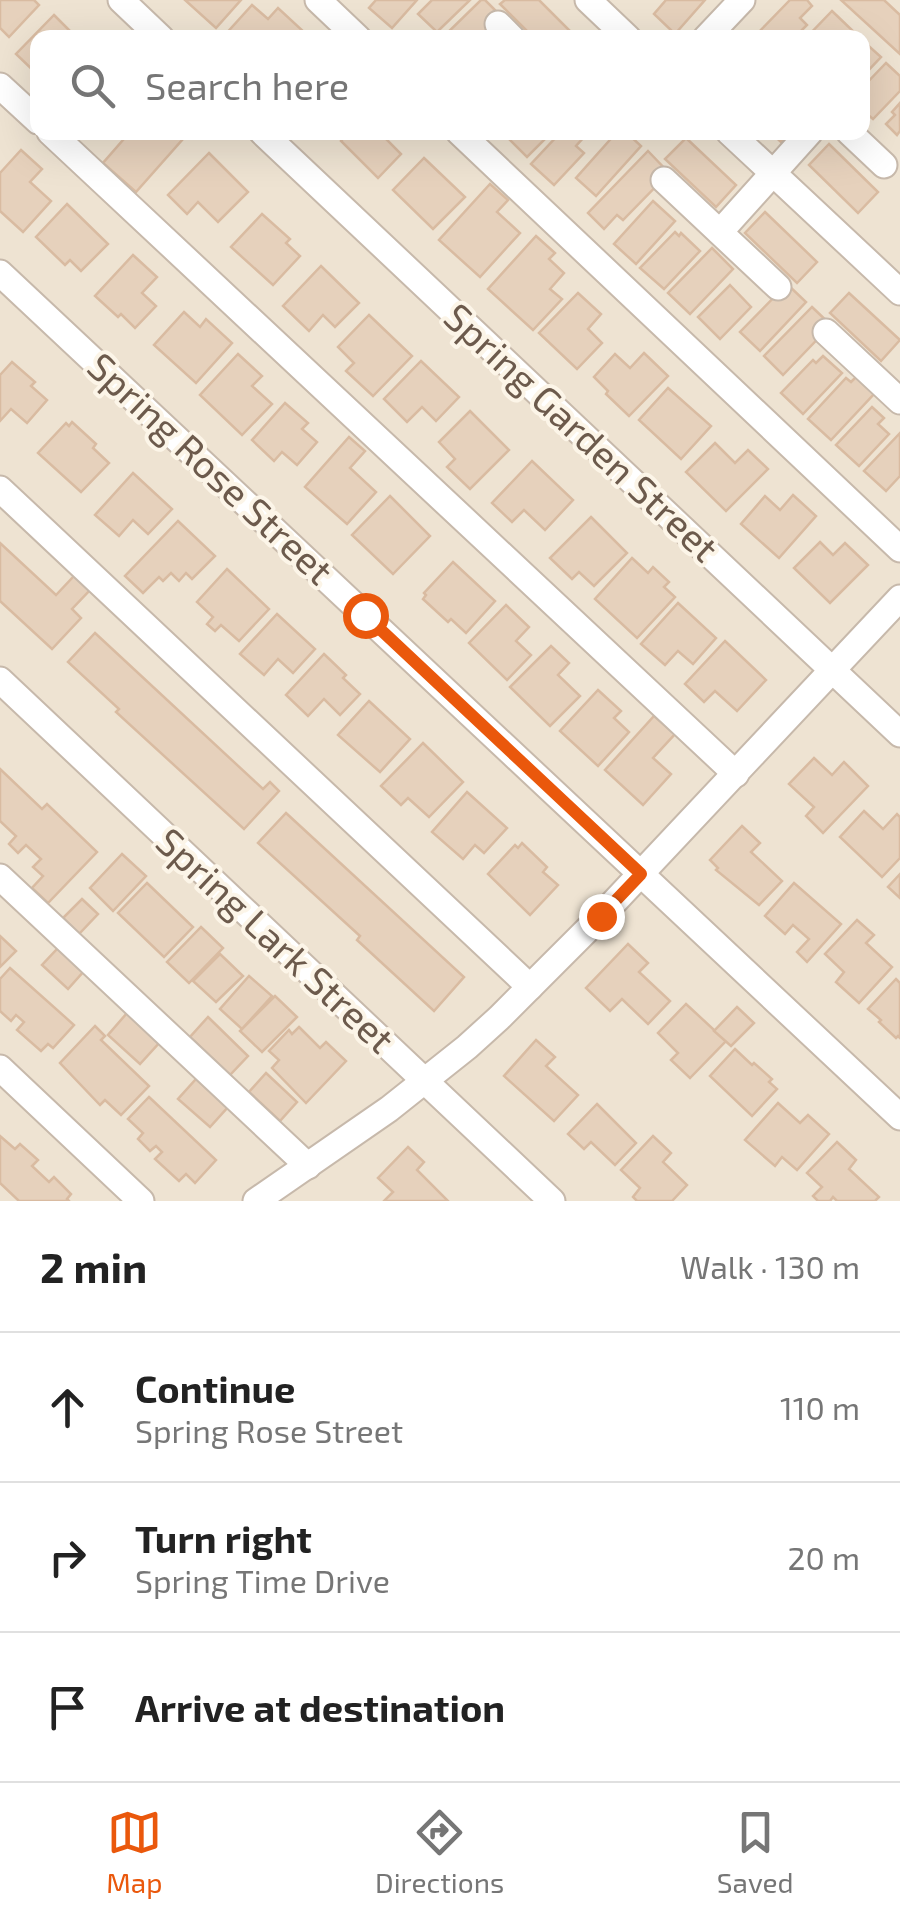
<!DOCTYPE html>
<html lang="en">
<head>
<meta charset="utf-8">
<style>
	:root { --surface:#fff; --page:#f2f2f2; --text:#222; --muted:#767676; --line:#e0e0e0; --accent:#ea580c }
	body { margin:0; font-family:"Exo 2",sans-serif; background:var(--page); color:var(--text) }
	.stop { position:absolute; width:30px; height:30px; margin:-22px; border:8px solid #ea580c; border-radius:50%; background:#fff }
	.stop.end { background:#ea580c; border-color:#fff; box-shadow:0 2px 10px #0008 }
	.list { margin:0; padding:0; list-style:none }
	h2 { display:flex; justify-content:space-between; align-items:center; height:130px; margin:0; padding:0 40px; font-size:42px }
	h2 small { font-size:32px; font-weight:400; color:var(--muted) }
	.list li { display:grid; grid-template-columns:65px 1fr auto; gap:30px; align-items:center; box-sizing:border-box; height:150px; padding:0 40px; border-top:2px solid var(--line) }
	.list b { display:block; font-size:38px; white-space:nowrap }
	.list p { margin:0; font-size:32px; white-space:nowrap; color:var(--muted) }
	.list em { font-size:32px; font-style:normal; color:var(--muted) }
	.icon { flex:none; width:55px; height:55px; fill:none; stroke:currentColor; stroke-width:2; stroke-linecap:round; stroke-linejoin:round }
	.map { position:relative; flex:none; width:900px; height:1201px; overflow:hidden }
	.search { position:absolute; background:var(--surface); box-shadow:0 10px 40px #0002; left:30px; right:30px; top:30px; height:110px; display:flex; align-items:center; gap:25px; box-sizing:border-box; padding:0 35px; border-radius:20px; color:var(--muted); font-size:38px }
	.sheet { height:580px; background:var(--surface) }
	nav { display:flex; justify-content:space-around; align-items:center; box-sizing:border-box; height:140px; border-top:2px solid var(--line); background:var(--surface); font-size:28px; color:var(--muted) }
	nav a { display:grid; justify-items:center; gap:5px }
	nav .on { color:var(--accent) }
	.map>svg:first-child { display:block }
</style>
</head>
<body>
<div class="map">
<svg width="900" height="1201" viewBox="0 0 900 1201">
	<rect width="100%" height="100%" fill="#f8f1e2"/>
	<path fill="#eee3d2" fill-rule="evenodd" d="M0 0H900V1201H0ZM38 38H862V132H38Z"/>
	<g fill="#e6d1bc" stroke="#d9bba1" stroke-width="2.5">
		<polygon points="0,0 34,0 39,5 9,37 0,28"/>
		<polygon points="185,0 241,0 216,28"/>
		<polygon points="376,0 417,0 392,28 369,8"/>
		<polygon points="432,0 470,0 437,32 418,14"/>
		<polygon points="481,0 485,0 502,17 482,38 443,37"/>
		<polygon points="505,0 539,0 574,35 571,38 534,38 500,4"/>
		<polygon points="666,0 705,0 675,34 654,14"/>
		<polygon points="790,0 807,0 812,6 800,18 807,25 794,38 753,38"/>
		<polygon points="841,0 884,0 900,15 900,54"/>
		<polygon points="252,5 268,19 278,8 304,32 299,38 225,38 224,36"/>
		<polygon points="832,11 853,31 847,38 806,38"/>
		<polygon points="54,15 77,38 38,38 38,75 16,54"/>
		<polygon points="862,40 881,57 862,77"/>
		<polygon points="886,63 900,76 900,91 873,119 867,114 863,118 862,88"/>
		<polygon points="900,103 900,131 897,135 886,124 895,115 892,112"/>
		<polygon points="130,132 173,132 182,140 136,192 103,163"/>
		<polygon points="349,132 394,132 387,140 401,154 378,178 341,141"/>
		<polygon points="509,132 552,132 527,157 506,136"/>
		<polygon points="561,132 565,135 567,132 579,132 584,137 576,146 584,153 554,185 531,164"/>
		<polygon points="617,132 626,132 641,146 596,196 576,178"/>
		<polygon points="770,132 790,132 781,142"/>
		<polygon points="686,138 736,185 716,207 665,159"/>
		<polygon points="829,144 878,192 858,213 809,165"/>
		<polygon points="21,150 42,169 30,182 51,201 23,232 0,211 0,173"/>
		<polygon points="648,151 669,173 623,220 617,215 604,229 588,213"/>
		<polygon points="209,153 248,192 218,222 198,202 187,214 168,195"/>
		<polygon points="424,158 465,197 433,229 393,190"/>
		<polygon points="490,184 508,200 497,212 520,233 480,277 439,240"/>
		<polygon points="653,201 675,221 636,264 614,244"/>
		<polygon points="67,204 108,244 81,271 70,260 65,265 36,237"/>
		<polygon points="765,212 817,262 797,283 745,233"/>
		<polygon points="262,214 290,239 286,243 300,256 273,285 231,247"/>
		<polygon points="675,232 679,236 681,233 700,251 664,289 640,268"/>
		<polygon points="536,236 555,253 549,259 564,273 550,289 562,299 533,330 488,289"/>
		<polygon points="712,248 733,269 690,314 668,293"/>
		<polygon points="133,255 157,277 142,293 156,306 135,328 121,314 118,317 95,296"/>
		<polygon points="321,266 359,303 335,327 323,315 309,331 283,306"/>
		<polygon points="787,284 806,302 760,351 740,332"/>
		<polygon points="730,285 751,307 720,339 698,317"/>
		<polygon points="578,293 601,314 588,329 602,343 577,369 539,333"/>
		<polygon points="849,293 900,340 881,361 830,313"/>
		<polygon points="812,307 831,325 783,375 764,356"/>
		<polygon points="184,312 200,327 206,319 232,343 196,383 154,345"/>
		<polygon points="369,315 412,356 373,396 346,371 354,363 338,347"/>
		<polygon points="644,353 668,376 629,416 606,394 608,391 594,377 615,354 630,368"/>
		<polygon points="238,354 262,376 252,386 272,404 242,435 200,395"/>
		<polygon points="823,356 842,373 803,414 781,393 813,360 816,363"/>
		<polygon points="421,361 459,397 436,421 422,407 407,422 384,399"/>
		<polygon points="12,362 35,382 31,386 47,400 27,423 11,409 0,421 0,375"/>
		<polygon points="856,377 874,394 831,440 808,419 846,378 851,382"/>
		<polygon points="668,388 711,426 681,459 639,420"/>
		<polygon points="285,403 308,423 302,429 317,442 297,465 282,452 274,461 252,440"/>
		<polygon points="872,407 884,418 878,424 889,434 859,466 836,445"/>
		<polygon points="470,411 509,450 470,489 447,467 455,459 439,442"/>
		<polygon points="72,422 96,444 93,448 109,463 81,492 38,453 66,423 69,426"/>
		<polygon points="900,433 900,476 886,491 864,471"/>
		<polygon points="349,437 365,451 350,468 376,492 347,524 305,487"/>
		<polygon points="715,443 735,463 748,450 768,469 726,511 686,472"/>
		<polygon points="532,461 573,500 545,530 524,510 512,522 492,503"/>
		<polygon points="133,473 172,509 148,534 133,520 119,536 95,515"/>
		<polygon points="793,495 816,516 779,558 741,524 765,496 780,510"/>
		<polygon points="390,496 430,536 393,574 352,535"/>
		<polygon points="591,517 627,553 594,586 579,572 572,579 550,558"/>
		<polygon points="178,521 215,556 192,579 186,573 179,581 171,573 163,581 159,577 143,593 125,576"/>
		<polygon points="820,542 833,555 845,543 868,565 830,603 794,568"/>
		<polygon points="0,543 56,595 74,576 90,590 72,609 81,618 52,649 0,601"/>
		<polygon points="632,558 648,573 653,567 669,582 664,587 675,597 637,638 595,599"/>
		<polygon points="453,562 495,601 466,633 451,619 448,622 423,599 426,595 424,593"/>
		<polygon points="227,569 269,609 239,641 221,625 215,631 207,624 213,617 197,602"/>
		<polygon points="678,603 716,638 693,664 678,651 665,665 641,644"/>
		<polygon points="506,605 529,627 516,641 531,655 507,680 469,643"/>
		<polygon points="277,614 315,649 293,673 278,659 264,675 240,654"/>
		<polygon points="95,633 263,789 270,782 279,791 244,829 116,712 119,709 68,662"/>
		<polygon points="725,641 766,680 737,711 715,691 704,702 685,684"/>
		<polygon points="551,646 569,663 558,675 580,696 550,726 510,687"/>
		<polygon points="324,654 346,675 343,678 360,694 340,715 324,699 308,716 286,695"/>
		<polygon points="598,690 621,711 614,718 629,732 598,766 560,731"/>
		<polygon points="369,701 410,739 380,772 338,735"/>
		<polygon points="654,716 675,734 653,758 671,774 643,805 605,770"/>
		<polygon points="423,743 463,782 429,817 408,798 401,805 381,786"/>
		<polygon points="814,758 832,775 844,762 868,786 823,833 806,816 814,807 789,784"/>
		<polygon points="0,769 42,809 47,804 97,852 48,903 32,888 43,876 33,867 41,859 26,845 18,853 9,844 16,836 0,821"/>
		<polygon points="467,792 507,828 484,853 475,845 463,859 432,832"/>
		<polygon points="864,811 883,829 897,814 900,817 900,858 882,877 840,837"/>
		<polygon points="286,813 464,977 434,1011 357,940 360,936 258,843"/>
		<polygon points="742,826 760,843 751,852 782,881 759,905 716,870 718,868 710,860"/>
		<polygon points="522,843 547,867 543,872 558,885 530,915 488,874 515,845 518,848"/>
		<polygon points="122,854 146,876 113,911 90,888"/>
		<polygon points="900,874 900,898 888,887"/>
		<polygon points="147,883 193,927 164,957 118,913"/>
		<polygon points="794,883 841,924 807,962 797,952 809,939 793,925 785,934 765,916"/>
		<polygon points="82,899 98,914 79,934 63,918"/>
		<polygon points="857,920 874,935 866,943 892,967 859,1003 836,982 844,972 825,954"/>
		<polygon points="201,927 223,948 189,983 167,962"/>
		<polygon points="0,936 16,951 0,967"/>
		<polygon points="628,944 648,963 639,972 670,1001 648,1024 622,999 610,1011 586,988"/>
		<polygon points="58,948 84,971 68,989 42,965"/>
		<polygon points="220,954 243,976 216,1002 193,981"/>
		<polygon points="10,968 74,1025 53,1048 48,1044 41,1051 17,1030 24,1022 16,1015 11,1021 0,1011 0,979"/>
		<polygon points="249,976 272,996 242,1029 220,1009"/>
		<polygon points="896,979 900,983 900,1038 898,1036 896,1038 879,1022 881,1020 868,1009"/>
		<polygon points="275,996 297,1017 262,1052 240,1031"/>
		<polygon points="686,1004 726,1041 690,1078 671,1060 678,1053 658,1033"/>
		<polygon points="737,1007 754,1023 731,1046 714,1031"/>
		<polygon points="127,1013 160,1042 140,1064 108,1035"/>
		<polygon points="208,1017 248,1056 230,1075 190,1037"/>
		<polygon points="95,1026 105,1036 101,1040 149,1086 121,1115 105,1100 100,1105 60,1063"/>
		<polygon points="299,1027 320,1048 326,1042 346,1061 306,1103 272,1068 279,1060 269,1051 289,1030 292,1034"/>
		<polygon points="536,1040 555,1057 546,1066 578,1095 554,1121 504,1076"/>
		<polygon points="735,1049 752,1065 754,1063 772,1079 769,1082 777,1089 752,1116 710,1076"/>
		<polygon points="266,1073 297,1102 280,1121 249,1092"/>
		<polygon points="196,1079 228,1107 210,1127 178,1099"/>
		<polygon points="149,1097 216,1160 195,1183 186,1174 179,1181 155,1159 162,1152 156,1146 150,1151 138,1139 143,1133 128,1119"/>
		<polygon points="778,1103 800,1123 808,1115 829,1134 797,1170 782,1157 775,1166 745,1140"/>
		<polygon points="597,1104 636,1143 615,1165 591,1142 584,1149 568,1134"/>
		<polygon points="0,1136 15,1149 20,1144 38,1160 32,1166 49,1182 54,1177 71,1194 67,1199 69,1201 19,1201 0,1183"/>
		<polygon points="653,1136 671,1153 663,1162 687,1185 672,1201 637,1201 633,1197 640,1188 621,1170"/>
		<polygon points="837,1142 856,1160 849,1169 879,1197 875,1201 837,1201 833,1197 830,1201 818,1201 813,1196 822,1187 807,1173"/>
		<polygon points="408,1147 424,1162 417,1170 448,1201 384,1201 393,1192 378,1178"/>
	</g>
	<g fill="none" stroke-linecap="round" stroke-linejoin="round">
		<g stroke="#c7b9ab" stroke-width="29">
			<g id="minor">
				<polyline points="121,0 161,38"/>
				<polyline points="318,0 358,38"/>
				<polyline points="588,0 628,38"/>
				<polyline points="498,24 512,38"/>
				<polyline points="706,38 742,0"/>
				<polyline points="0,86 38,121"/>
				<polyline points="50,132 736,774"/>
				<polyline points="262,132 900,734"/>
				<polyline points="459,132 900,549"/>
				<polyline points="729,132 900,292"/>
				<polyline points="849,132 884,165"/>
				<polyline points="664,180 778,287"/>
				<polyline points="720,232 810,132"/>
				<polyline points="0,273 900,1117"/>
				<polyline points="826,332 900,401"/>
				<polyline points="0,489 530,987"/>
				<polyline points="0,680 552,1201"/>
				<polyline points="0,877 308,1166"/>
				<polyline points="0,1068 141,1201"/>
				<polyline points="256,1201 389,1109 467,1047 499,1018 601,916 900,598"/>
			</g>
		</g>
		<use href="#minor" stroke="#fff" stroke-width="25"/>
	</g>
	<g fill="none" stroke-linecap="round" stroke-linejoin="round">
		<polyline stroke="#ea580c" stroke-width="12" points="365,615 641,874 601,916"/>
	</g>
	<g text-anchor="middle" stroke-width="8" stroke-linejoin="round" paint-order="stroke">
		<g font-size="38" fill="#6c5a4c" stroke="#fcf5e8">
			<text transform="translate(581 433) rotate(43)" y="13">Spring Garden Street</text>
			<text transform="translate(210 469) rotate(43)" y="13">Spring Rose Street</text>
			<text transform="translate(275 941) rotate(43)" y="13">Spring Lark Street</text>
		</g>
	</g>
</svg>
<div class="stop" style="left:365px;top:615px"></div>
<div class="stop end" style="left:601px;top:916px"></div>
<div class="search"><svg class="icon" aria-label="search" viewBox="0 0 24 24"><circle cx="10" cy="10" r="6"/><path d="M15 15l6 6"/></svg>Search here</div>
</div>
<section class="sheet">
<h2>2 min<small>Walk · 130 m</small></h2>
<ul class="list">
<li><svg class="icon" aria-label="ahead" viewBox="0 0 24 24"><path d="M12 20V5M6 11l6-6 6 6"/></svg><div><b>Continue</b><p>Spring Rose Street</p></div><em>110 m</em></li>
<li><svg class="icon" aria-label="right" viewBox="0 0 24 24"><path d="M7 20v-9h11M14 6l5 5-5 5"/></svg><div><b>Turn right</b><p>Spring Time Drive</p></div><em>20 m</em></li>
<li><svg class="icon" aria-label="arrive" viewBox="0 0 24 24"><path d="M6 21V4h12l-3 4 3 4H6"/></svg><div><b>Arrive at destination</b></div></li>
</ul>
</section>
<nav>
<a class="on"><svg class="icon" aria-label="map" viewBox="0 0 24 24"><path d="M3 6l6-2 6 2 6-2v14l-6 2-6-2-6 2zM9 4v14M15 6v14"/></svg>Map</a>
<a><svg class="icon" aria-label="directions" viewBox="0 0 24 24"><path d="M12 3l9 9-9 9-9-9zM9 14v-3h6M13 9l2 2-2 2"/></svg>Directions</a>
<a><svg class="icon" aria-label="saved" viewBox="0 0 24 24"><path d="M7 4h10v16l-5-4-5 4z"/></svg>Saved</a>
</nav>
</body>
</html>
